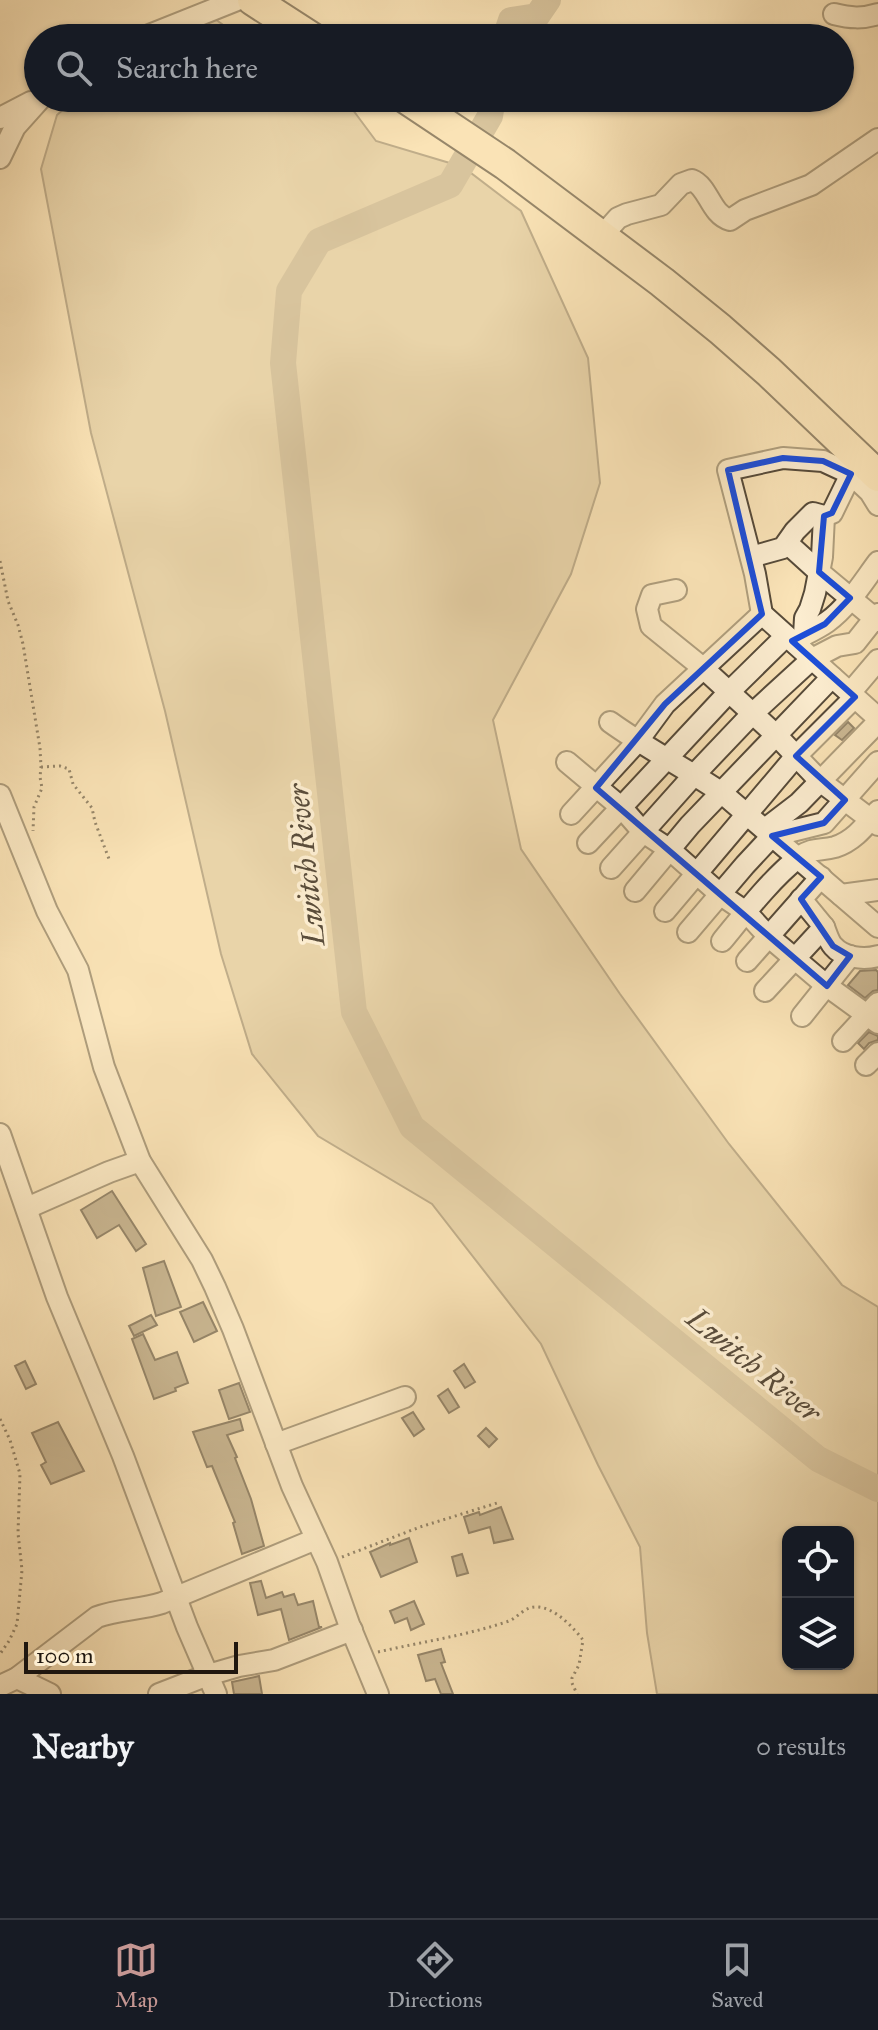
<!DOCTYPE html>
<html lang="en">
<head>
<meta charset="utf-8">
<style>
	:root { --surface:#171b24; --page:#242831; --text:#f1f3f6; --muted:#9ea1a6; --line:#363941; --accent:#c59692 }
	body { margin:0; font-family:"IM FELL Great Primer",serif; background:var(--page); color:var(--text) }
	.controls { position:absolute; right:24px; bottom:24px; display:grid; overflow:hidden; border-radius:16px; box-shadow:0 2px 6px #0004 }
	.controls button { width:72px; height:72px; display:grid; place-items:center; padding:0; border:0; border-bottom:2px solid var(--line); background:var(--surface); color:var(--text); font:40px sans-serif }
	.scale { position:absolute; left:24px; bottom:20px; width:214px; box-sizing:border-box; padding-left:8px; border:4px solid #20170f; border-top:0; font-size:22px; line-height:28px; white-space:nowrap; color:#20170f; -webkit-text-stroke:6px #fcedd0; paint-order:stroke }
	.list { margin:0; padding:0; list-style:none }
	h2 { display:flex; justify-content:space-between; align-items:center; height:104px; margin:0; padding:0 32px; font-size:34px }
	h2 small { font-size:26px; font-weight:400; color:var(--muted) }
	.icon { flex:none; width:44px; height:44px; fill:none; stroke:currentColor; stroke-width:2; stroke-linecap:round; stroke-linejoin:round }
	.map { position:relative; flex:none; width:878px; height:1694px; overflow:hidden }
	.search { position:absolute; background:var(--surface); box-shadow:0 2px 6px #0004; left:24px; right:24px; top:24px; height:88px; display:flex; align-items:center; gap:20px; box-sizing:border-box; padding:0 28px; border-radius:44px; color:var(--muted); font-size:30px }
	.sheet { height:224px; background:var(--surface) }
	nav { display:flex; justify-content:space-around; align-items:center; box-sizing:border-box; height:112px; border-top:2px solid var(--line); background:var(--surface); font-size:22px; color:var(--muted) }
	nav a { display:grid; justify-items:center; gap:4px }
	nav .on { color:var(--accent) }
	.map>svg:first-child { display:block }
</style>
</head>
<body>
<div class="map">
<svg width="878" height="1694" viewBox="0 0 878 1694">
	<rect width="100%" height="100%" fill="#fae3b7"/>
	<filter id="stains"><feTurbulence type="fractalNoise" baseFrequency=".0025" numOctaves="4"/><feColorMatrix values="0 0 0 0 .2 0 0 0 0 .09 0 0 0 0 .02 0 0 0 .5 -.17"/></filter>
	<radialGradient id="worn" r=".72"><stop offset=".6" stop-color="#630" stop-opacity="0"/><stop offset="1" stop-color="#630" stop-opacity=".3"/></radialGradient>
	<g fill="#d5c09a" stroke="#7a6c54" stroke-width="2" fill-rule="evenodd">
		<polygon points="215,19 241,38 173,38"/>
		<path d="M76 98H344L376 141 463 167 521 211 588 358 600 483 571 574 493 720 521 849 620 994 729 1144 842 1285 878 1307V1694H657L647 1633 640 1547 598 1465 541 1344 432 1204 318 1136 252 1054 221 954 165 711 91 433 41 169 57 115ZM788 1532H848V1664H788Z"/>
	</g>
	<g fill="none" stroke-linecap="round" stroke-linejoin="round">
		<g stroke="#b09e7e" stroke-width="26">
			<polyline points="505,38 511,20 537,16 548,0"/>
			<polyline points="493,98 490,116 450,185 319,241 289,291 283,363 354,1012 412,1127 818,1459 878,1489"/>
		</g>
	</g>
	<g fill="#918166" stroke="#20170f" stroke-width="2">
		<polygon points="848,722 854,728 842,740 835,735"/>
		<polygon points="876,970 878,972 878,990 873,991 865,998 848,985 860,971"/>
		<polygon points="869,1032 878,1036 878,1040 869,1043 864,1049 858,1043"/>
		<polygon points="112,1191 146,1244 136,1251 119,1225 97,1238 81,1210"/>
		<polygon points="164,1261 181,1307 156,1316 143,1268"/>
		<polygon points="203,1302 217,1331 194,1342 180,1312"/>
		<polygon points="151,1315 157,1325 134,1336 129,1326"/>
		<polygon points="143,1334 155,1360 177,1352 188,1383 175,1388 176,1391 154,1399 132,1339"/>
		<polygon points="25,1361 36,1384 26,1389 15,1366"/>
		<polygon points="464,1364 475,1382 465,1388 454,1371"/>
		<polygon points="239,1383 250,1412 229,1419 219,1390"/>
		<polygon points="448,1389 459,1407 449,1413 438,1396"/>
		<polygon points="413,1412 424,1429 414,1436 402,1418"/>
		<polygon points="240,1419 243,1430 227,1435 237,1457 235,1458 251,1499 264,1546 242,1554 233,1523 235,1522 212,1466 207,1467 193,1432"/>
		<polygon points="58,1422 84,1471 51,1484 41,1465 46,1462 32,1433"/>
		<polygon points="486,1428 497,1439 489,1447 478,1436"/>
		<polygon points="501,1507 513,1539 494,1543 490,1527 469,1533 464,1517 479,1512 480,1515"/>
		<polygon points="409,1538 417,1562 381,1577 370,1552 390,1543 390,1545"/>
		<polygon points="462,1554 468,1573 457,1576 452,1557"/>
		<polygon points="261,1581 266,1598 282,1592 284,1597 294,1594 298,1605 313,1601 319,1627 322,1627 289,1640 281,1609 258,1615 250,1583"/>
		<polygon points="414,1601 424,1624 411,1630 407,1618 395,1623 390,1611"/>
		<polygon points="441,1649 445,1662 441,1663 453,1694 441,1694 435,1679 426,1681 418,1655"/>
		<polygon points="259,1676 262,1694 234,1694 232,1682"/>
	</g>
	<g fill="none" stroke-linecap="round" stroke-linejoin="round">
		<g stroke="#564a39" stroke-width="24">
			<g id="minor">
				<path d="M834 14C850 18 862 19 878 14"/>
				<polyline points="142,38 237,0"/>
				<polyline points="0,118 31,102"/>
				<polyline points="0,158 15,127 41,98"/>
				<path d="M602 236 618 218 627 214 661 205 681 184 692 180C709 187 710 214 730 220L745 210 811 185 878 139"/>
				<polyline points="878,505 870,492 851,474 823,461 783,458 728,470 755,574 762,614 878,718"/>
				<polyline points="787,543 819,572 878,621"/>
				<polyline points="751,557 783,548 795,531 813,513 824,516 832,513 851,474 861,466"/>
				<polyline points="676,590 652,595 647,609 651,626 703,668 776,735 820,781 878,825"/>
				<path d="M804 635C812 631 820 627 827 622 848 607 863 582 878 562"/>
				<polyline points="796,644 804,635 805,618 810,609 815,593 822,557 824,516"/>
				<polyline points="850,693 878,660"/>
				<path d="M610 722C646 748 685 768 722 793L878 927"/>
				<polyline points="567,762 622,808 643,832 669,849 721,895 746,912 768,936 827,986 878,1023"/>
				<polyline points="0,795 47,911 78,970 104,1067 140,1161 202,1260 215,1287 233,1329 292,1486 327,1562 349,1624 378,1694"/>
				<polyline points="571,814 637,742 665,704 762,614"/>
				<polyline points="765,829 799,803 878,722"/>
				<polyline points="588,843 728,693 786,636"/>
				<polyline points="611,868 694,775 752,714 812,659 837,646 855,643 878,614"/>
				<polyline points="635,891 690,825 832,677"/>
				<polyline points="841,895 878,890"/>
				<polyline points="665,911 796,756 855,697"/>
				<path d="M824 927C826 932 829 942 833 946 843 958 864 960 878 956"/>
				<polyline points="688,932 745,865 772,836 824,823 878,762"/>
				<path d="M722 941C745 913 771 879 799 857 813 847 821 851 835 847 854 841 865 826 878 811"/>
				<polyline points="747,961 821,877"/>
				<polyline points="765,991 824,927 801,899"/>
				<polyline points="802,1016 850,956"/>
				<polyline points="843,1041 878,1003"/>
				<polyline points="866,1065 878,1053"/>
				<polyline points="0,1134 57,1297 123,1456 187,1627 216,1694"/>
				<polyline points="27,1208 109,1172 140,1161"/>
				<polyline points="276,1444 405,1397"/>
				<polyline points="17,1678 50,1694"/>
				<path d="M0 1686 17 1678 97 1617C118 1609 140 1610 162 1603L316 1539"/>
				<polyline points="159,1694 208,1675 239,1666 274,1660 352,1630"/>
			</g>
		</g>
		<g stroke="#20170f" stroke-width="34">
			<g id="highway">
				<polyline points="253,0 312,38"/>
				<polyline points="406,98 505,164 662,282 720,329 769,372 878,476"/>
			</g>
		</g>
		<g stroke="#20170f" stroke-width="3" stroke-dasharray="2 4" stroke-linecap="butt">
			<polyline points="0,561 8,601 18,625 23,644 40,748 41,767 40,777 42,788 34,807 33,831"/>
			<polyline points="41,767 60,766 69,769 73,784 92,808 95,822 109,859"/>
			<polyline points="0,1419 10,1440 20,1474 18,1533 22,1570 17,1624 9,1641 0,1654"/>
			<polyline points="342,1557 420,1527 497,1503"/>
			<path d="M378 1652C421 1642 464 1636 506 1622 518 1619 524 1605 539 1607 556 1609 573 1627 583 1640L579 1665 572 1678V1683L577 1694"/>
		</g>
		<use href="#minor" stroke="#fcedd0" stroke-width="20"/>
		<use href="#highway" stroke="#fae3b7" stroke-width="30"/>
	</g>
	<path d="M0 0H878V1694H0ZM783 458 823 461 851 474 832 513 824 516 819 572 850 598 825 624 792 641 855 697 796 756 845 800 824 823 772 836 821 877 801 899 833 946 850 956 827 986 596 788 665 704 762 614 728 470Z" fill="#fae3b7" fill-opacity=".55" fill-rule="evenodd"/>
	<path fill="none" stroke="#1d4ed8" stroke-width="6" stroke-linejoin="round" d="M783 458 823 461 851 474 832 513 824 516 819 572 850 598 825 624 792 641 855 697 796 756 845 800 824 823 772 836 821 877 801 899 833 946 850 956 827 986 596 788 665 704 762 614 728 470Z"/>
	<g text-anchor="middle" stroke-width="7" stroke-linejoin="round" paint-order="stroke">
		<g font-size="30" font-style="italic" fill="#5a4d3b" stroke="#fcedd0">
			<text transform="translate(306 865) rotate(-96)" y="10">Lwitch River</text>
			<text transform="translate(754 1365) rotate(39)" y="10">Lwitch River</text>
		</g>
	</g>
	<rect width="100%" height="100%" filter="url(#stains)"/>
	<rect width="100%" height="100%" fill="url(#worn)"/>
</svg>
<div class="controls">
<button><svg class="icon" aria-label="locate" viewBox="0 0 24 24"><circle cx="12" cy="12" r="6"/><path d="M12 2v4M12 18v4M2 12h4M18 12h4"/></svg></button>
<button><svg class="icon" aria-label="layers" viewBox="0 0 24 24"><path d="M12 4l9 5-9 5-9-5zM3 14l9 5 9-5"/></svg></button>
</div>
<div class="scale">100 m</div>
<div class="search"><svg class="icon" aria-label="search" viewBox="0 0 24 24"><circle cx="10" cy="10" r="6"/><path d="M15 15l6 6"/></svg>Search here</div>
</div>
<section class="sheet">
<h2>Nearby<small>0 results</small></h2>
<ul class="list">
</ul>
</section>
<nav>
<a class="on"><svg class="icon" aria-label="map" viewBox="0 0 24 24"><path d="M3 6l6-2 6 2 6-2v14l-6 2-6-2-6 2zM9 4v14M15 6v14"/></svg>Map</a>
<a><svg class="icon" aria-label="directions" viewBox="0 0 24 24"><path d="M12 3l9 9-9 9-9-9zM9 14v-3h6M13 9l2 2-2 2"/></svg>Directions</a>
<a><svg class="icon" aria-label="saved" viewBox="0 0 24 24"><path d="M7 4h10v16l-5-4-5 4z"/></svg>Saved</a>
</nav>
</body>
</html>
